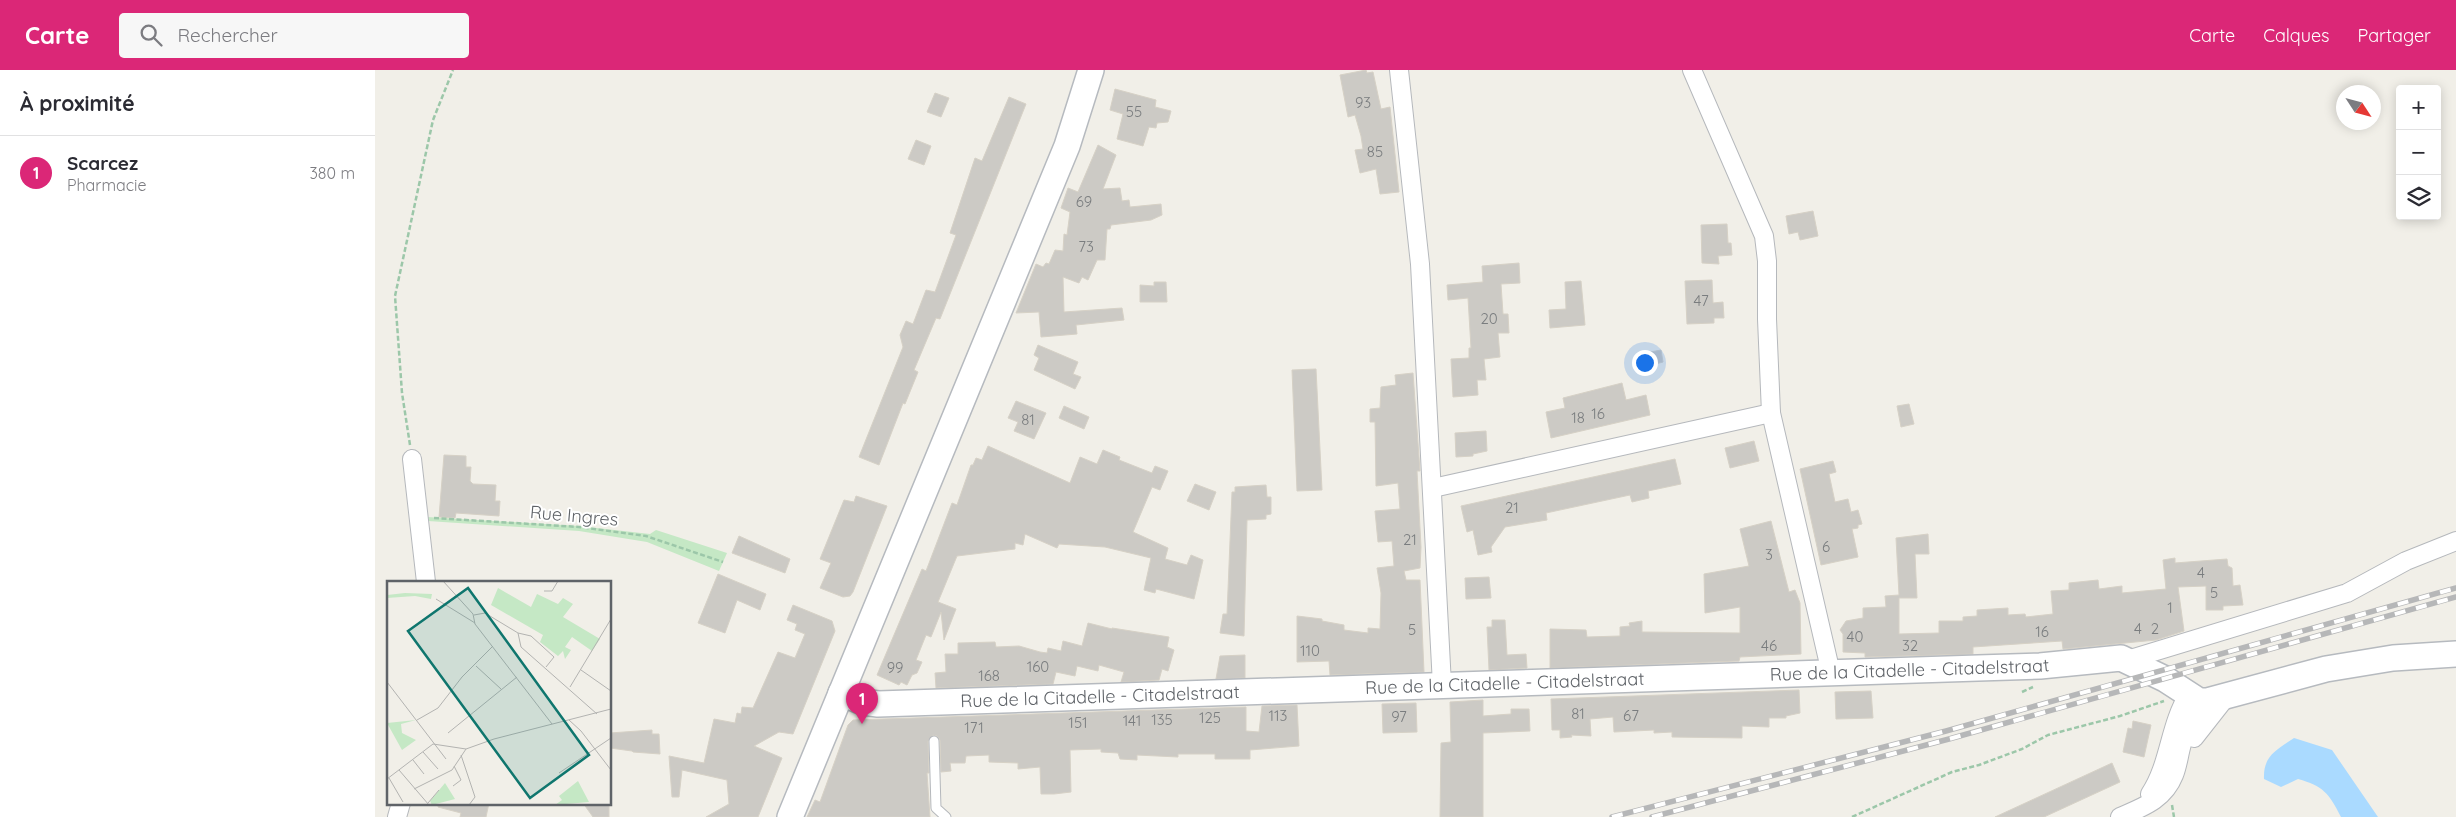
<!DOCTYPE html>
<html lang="fr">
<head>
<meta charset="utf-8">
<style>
	:root { --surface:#fff; --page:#f7f7f7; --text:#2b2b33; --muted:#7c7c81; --line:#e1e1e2; --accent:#db2777 }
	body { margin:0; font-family:Quicksand,sans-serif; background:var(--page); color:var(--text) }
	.controls { position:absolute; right:15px; top:15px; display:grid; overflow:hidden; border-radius:5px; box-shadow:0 2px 12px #0003 }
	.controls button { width:45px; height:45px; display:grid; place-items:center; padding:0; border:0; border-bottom:1px solid var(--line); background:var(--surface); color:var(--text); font:25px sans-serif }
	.compass { position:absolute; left:1961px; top:15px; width:45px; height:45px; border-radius:50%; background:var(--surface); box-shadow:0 2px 12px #0003; rotate:126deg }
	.you { position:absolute; left:1269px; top:292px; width:18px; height:18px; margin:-12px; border:4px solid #fff; border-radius:50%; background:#1a73e8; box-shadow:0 0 0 8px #1a73e833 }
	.badge { display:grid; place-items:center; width:32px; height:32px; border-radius:50%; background:var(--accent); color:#fff; font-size:16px; font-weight:700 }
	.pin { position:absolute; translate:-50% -41px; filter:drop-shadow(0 1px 2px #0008) }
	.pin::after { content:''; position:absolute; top:26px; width:18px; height:15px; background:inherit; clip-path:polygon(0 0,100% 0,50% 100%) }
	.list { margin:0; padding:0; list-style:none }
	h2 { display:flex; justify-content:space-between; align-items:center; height:65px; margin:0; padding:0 20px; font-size:21px }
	h2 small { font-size:16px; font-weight:400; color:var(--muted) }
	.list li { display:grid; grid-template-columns:32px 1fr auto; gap:15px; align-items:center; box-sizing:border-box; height:75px; padding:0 20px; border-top:1px solid var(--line) }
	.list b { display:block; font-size:19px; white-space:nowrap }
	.list p { margin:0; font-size:16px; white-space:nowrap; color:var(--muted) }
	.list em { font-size:16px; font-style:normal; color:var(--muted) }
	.icon { flex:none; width:28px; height:28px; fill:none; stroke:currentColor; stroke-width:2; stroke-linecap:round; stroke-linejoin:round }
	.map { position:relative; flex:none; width:2081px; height:747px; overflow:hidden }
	header { display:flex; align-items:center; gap:30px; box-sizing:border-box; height:70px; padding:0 25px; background:var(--accent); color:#fff }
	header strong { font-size:24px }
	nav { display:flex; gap:28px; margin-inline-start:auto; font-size:18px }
	.search { width:350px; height:45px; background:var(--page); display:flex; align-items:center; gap:12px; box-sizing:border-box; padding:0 18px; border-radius:5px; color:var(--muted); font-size:19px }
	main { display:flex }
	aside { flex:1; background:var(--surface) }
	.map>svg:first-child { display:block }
</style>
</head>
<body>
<header>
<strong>Carte</strong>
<div class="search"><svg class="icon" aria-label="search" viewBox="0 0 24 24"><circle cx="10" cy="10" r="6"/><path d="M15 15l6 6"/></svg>Rechercher</div>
<nav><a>Carte</a><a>Calques</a><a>Partager</a></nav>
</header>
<main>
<aside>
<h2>À proximité<small></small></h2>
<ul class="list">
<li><span class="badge">1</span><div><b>Scarcez</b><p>Pharmacie</p></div><em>380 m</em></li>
</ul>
</aside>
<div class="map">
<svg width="2081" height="747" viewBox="0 0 2081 747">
	<rect width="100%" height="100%" fill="#f1efe8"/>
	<polygon fill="#c5e8c5" points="52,447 204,456 275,464 281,460 352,483 344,501 272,472 204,461 53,451"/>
	<path fill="#aadaff" d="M1919 668 1957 680 2003 747H1966C1954 723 1948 716 1923 709L1906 717 1889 709C1888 686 1901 680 1919 668Z"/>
	<g fill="#cccac5" stroke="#d6d1c6">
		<polygon points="991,0 992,3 998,2 1006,39 1015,37 1024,122 1005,124 1001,99 985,103 980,80 988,79 986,66 980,45 973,47 965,5"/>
		<polygon points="740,19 781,30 780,37 796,41 793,52 782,53 781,58 774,57 768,76 742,69 748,44 735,40"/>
		<polygon points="560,23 574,28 566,47 552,42"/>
		<polygon points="634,27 651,34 565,249 561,248 539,300 543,302 530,334 528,333 504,395 484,387 528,277 525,265 531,251 538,254 551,220 560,222 581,165 575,163 600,88 607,91"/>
		<polygon points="541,70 556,76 549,95 533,89"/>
		<polygon points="723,75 741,85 728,119 745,118 747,131 754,130 755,137 786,134 787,145 776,150 736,155 735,159 732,159 730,190 722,190 713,210 707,207 704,213 688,207 689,242 747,238 749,250 701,255 702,264 666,267 664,242 641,243 661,194 668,197 671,193 674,194 680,180 688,181 689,164 692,165 695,142 686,138 693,118 703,122"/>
		<polygon points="1438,141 1443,166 1425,170 1423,162 1414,164 1411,146"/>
		<polygon points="1352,154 1353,173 1356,173 1357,185 1343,186 1344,194 1327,193 1326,155"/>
		<polygon points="1144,193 1145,213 1126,214 1128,244 1133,244 1134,263 1123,263 1125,287 1109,289 1111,310 1102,310 1103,325 1078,327 1076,289 1094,288 1094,278 1096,278 1093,228 1073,230 1072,215 1108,212 1107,196"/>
		<polygon points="1337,210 1338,233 1348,232 1349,248 1339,248 1339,253 1312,254 1310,211"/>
		<polygon points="1206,211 1210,255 1175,258 1174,240 1191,239 1190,212"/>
		<polygon points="779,212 791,212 792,232 765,232 765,215 779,216"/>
		<polygon points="663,275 703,292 698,304 706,307 700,319 659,300 664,288 659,285"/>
		<polygon points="1286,280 1288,292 1273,296 1270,283"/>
		<polygon points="941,299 947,420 922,421 917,300"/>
		<polygon points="1038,303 1045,401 1042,401 1046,477 1045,498 1029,501 1031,510 1045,510 1049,602 955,605 954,591 922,592 922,546 947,549 947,551 969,555 969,560 993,563 993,558 1005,559 1006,523 1002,498 1019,496 1017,471 1003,472 1000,441 1025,439 1023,413 1001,416 1000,352 995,352 995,339 1005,338 1006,317 1021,315 1020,305"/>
		<polygon points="1247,313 1251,330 1271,325 1275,345 1176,368 1171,342 1190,338 1188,328"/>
		<polygon points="641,331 671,343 659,369 639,361 643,352 633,348"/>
		<polygon points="1534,334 1539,354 1526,357 1522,336"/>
		<polygon points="689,336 714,347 709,359 684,348"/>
		<polygon points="1111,361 1112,381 1098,384 1098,386 1081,387 1080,363"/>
		<polygon points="1379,371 1384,391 1355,398 1350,378"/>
		<polygon points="613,376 695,413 705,387 722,394 728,380 745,387 744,390 777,403 780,396 793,401 785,420 777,417 758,462 793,478 790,489 812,495 816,485 828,490 819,529 781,519 780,523 769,520 776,488 730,477 684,474 682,478 650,464 648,475 640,473 640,479 582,486 563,532 581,539 569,570 566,542 556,567 551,565 541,590 547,592 542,603 537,605 532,615 526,612 524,615 502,605 547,499 551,501 577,433 582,435 596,395 598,395 601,388 607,390"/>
		<polygon points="69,385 91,386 91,397 96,397 95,411 98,414 121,415 120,431 125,431 124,446 81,443 80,448 64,447"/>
		<polygon points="1300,389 1306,414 1273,421 1274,428 1257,432 1255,425 1171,443 1172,450 1130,457 1116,477 1117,482 1103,485 1098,460 1092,462 1086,436"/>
		<polygon points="1458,391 1461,402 1454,404 1460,432 1473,429 1476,442 1483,440 1487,454 1483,455 1483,458 1477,459 1483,487 1446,495 1425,399"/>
		<polygon points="820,414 841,422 834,440 812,431"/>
		<polygon points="891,415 892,427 896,427 896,444 891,445 891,449 872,450 869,566 845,563 848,544 852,544 857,422 860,422 860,417"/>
		<polygon points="481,426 512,436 478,522 475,526 468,527 445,518 456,493 445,489 469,430 479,432"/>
		<polygon points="1396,451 1414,522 1420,520 1425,533 1426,584 1365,587 1364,591 1175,598 1175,559 1211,560 1212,567 1245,566 1245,557 1255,556 1254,553 1267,551 1267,562 1365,563 1365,537 1330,543 1329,504 1374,496 1365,459"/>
		<polygon points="1553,464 1554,484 1540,484 1542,528 1524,528 1524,564 1564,563 1564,551 1588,551 1588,547 1602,546 1602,540 1633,538 1633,545 1650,544 1651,547 1678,544 1676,521 1694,520 1694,513 1723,510 1724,519 1747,516 1747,523 1791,519 1788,490 1800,488 1800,493 1852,489 1853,496 1857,498 1858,516 1865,515 1868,535 1848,536 1848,540 1831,540 1831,516 1803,517 1809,561 1781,570 1688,579 1687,571 1598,577 1598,584 1490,587 1490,583 1468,582 1468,564 1465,560 1471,551 1488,548 1488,538 1511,537 1510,526 1524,525 1521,468"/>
		<polygon points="364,466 415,489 410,503 357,483"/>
		<polygon points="343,504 391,524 385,540 362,530 350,563 323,553"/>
		<polygon points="1114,507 1116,528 1091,529 1090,508"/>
		<polygon points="418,535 457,551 460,561 418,664 404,662 379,676 407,688 383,747 331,747 354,734 352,710 307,700 304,727 297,727 294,686 329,693 339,649 360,653 362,643 366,644 367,637 378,638 403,582 420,588 430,564 420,560 422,554 412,550"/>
		<polygon points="1117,550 1130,550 1132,585 1151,584 1152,598 1114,600 1112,557 1117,557"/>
		<polygon points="713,553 737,559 737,558 794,567 792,577 799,580 793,601 787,599 784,610 746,612 749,602 724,595 723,601 702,596 700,606 681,602 678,614 561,618 560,603 571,602 570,584 583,584 583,573 620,572 621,577 644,576 665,582 672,583 673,578 686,581 688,571 707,576"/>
		<polygon points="870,585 870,608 841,609 845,586"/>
		<polygon points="1424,620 1425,643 1411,646 1411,648 1394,648 1394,657 1367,656 1367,668 1297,667 1297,662 1279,663 1279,660 1239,662 1238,647 1215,649 1216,666 1196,665 1197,667 1185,668 1185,660 1177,660 1176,629"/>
		<polygon points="1496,621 1498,648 1461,649 1460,622"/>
		<polygon points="1108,630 1108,646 1136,644 1136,639 1154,639 1155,661 1108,663 1108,747 1065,747 1066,673 1076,672 1075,632"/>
		<polygon points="1041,633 1042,662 1008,663 1007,634"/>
		<polygon points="922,635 924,676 875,680 875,689 840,689 840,684 803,684 803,687 762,685 762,690 745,689 743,683 726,682 726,679 695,680 696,722 679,724 666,724 665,697 643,699 643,693 614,692 614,685 591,686 590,693 575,693 576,701 566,702 565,670 562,666 558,665 553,671 554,703 552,703 555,747 432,747 440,730 445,732 473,655 478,650 871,637 871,661 884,662 887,636"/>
		<polygon points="1758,651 1776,655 1769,687 1748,682 1753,658 1757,659"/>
		<polygon points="277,660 277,664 284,664 285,684 258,682 257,681 235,678 235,663"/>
		<polygon points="1737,693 1745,712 1669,747 1620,747"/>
		<polygon points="63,733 114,733 111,747 85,747 86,743 63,737"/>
		<polygon points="208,733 234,733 234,747 218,747"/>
	</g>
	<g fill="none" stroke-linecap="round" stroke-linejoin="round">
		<g stroke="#b5b8bc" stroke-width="11">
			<polyline id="lane" points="559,671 561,738 571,747"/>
		</g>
		<g stroke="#b5b8bc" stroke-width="20">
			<g id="street">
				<polyline points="1024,0 1045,194 1067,615"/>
				<polyline points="1317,0 1389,166 1392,191 1392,249 1396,343 1456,603"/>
				<polyline points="37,389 51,512"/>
				<polyline points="1058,418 1396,343"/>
				<polyline points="1752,590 1972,523 2031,491 2081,471"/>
				<polyline points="1819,668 1852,626"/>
				<path d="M1775 724C1795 694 1794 655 1814 624"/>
				<polyline points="22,747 26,733"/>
				<path d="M1745 747C1768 737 1789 730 1799 705 1803 695 1804 684 1807 674 1812 659 1820 646 1824 631"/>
			</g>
		</g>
		<g stroke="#b6babf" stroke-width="28">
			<g id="secondary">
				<path id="s1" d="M466 623 488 632 503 634 1603 598 1665 596 1746 588 1790 609 1824 631H1832L1951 599 2018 588 2081 584"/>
				<polyline points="415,747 692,76 716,0"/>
			</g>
		</g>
		<g stroke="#9cc7a9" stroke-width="2.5" stroke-dasharray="5 2.5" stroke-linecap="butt">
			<polyline points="35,375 27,323 20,226 58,50 78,0"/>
			<polyline points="59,448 204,457 271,466 348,492"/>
			<polyline points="1647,622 1658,617"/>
			<polyline points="1797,735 1799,747"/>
			<polyline points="1477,747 1577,702 1604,695 1647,679 1673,665 1745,646 1789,631"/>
		</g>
		<use href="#lane" stroke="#fff" stroke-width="9"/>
		<use href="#street" stroke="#fff" stroke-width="18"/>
		<use href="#secondary" stroke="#fff" stroke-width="25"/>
		<g stroke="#b6b7b8" stroke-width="5.5">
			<g id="rail">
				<polyline points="1237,747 1571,661 2081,518"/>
				<polyline points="1277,747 1574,669 2081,527"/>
			</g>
		</g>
		<use href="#rail" stroke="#fff" stroke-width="4" stroke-dasharray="11" stroke-linecap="butt"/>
	</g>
	<g text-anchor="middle" stroke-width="4" stroke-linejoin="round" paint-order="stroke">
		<g font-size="15" fill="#7a7d7f">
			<text x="988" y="38">93</text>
			<text x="759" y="47">55</text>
			<text x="1000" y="87">85</text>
			<text x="709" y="137">69</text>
			<text x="711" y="182">73</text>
			<text x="1326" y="236">47</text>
			<text x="1114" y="254">20</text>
			<text x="1223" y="349">16</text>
			<text x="1203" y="353">18</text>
			<text x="653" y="355">81</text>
			<text x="1137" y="443">21</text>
			<text x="1035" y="475">21</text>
			<text x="1451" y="482">6</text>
			<text x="1394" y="490">3</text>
			<text x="1826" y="508">4</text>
			<text x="1839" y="528">5</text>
			<text x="1795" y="543">1</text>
			<text x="1763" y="564">4</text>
			<text x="1780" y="564">2</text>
			<text x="1037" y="565">5</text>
			<text x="1667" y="567">16</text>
			<text x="1480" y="572">40</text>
			<text x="1394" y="581">46</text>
			<text x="1535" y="581">32</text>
			<text x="935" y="586">110</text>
			<text x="663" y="602">160</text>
			<text x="520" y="603">99</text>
			<text x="614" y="611">168</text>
			<text x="1203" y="649">81</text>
			<text x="903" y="651">113</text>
			<text x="1256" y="651">67</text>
			<text x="1024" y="652">97</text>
			<text x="835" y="653">125</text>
			<text x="787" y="655">135</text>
			<text x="757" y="656">141</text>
			<text x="703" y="658">151</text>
			<text x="599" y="663">171</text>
		</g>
		<g font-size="18" fill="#5f6368" stroke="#fff">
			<text transform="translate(199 446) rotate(5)" y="6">Rue Ingres</text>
			<text dy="6" stroke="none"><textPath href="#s1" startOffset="1071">Rue de la Citadelle - Citadelstraat</textPath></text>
			<text dy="6" stroke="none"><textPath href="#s1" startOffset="666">Rue de la Citadelle - Citadelstraat</textPath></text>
			<text dy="6" stroke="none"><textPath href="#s1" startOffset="261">Rue de la Citadelle - Citadelstraat</textPath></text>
		</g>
	</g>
	<g transform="translate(12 511)">
		<rect width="224" height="224" fill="#f1efe8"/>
		<path d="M111 7 144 26 150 13 171 23 176 17 186 23 176 36 213 58 205 70 185 56 178 66 184 69 178 78 176 70 171 75 153 61 156 54 104 24ZM18 12 45 13 44 18 28 15 0 17V14ZM29 139 14 143 15 152 29 159 15 169 0 142ZM191 200 202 221 168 224 175 219 172 215ZM58 202 68 218 45 224 43 220Z" fill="#c5e8c5"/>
		<path fill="none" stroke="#b3b3b1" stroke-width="1" d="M56 0 86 33 88 43 165 143M157 10H165L171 0M49 18 88 42M87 34 98 32 131 52 144 55 167 76 159 86M131 52 134 66 210 133M89 85 114 108M194 89 224 110M0 101 59 178M183 106 224 38M30 139 51 127 75 96 106 65M182 139 194 150 224 189M61 152 130 96M36 171 51 188M74 174 88 216 82 224M26 179 37 193M12 189 42 224M172 192 224 157M2 197 16 221M0 198 46 163 79 168 107 158 224 128M66 205 74 199 67 185M27 208 65 189 79 168M41 222 52 209"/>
		<path fill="#0f766e" fill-opacity="0.15" stroke="#0f766e" stroke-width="2.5" d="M81 7 202 174 143 217 21 50Z"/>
		<rect width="224" height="224" fill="none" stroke="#5f6368" stroke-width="2.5"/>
	</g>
</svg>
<div class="controls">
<button>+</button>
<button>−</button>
<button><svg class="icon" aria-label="layers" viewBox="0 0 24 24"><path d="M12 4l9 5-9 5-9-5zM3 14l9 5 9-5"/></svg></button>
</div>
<svg class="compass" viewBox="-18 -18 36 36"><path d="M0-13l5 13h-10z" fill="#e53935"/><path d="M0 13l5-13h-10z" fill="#7c7c81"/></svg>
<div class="you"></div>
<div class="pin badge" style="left:487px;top:654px">1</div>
</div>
</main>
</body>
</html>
